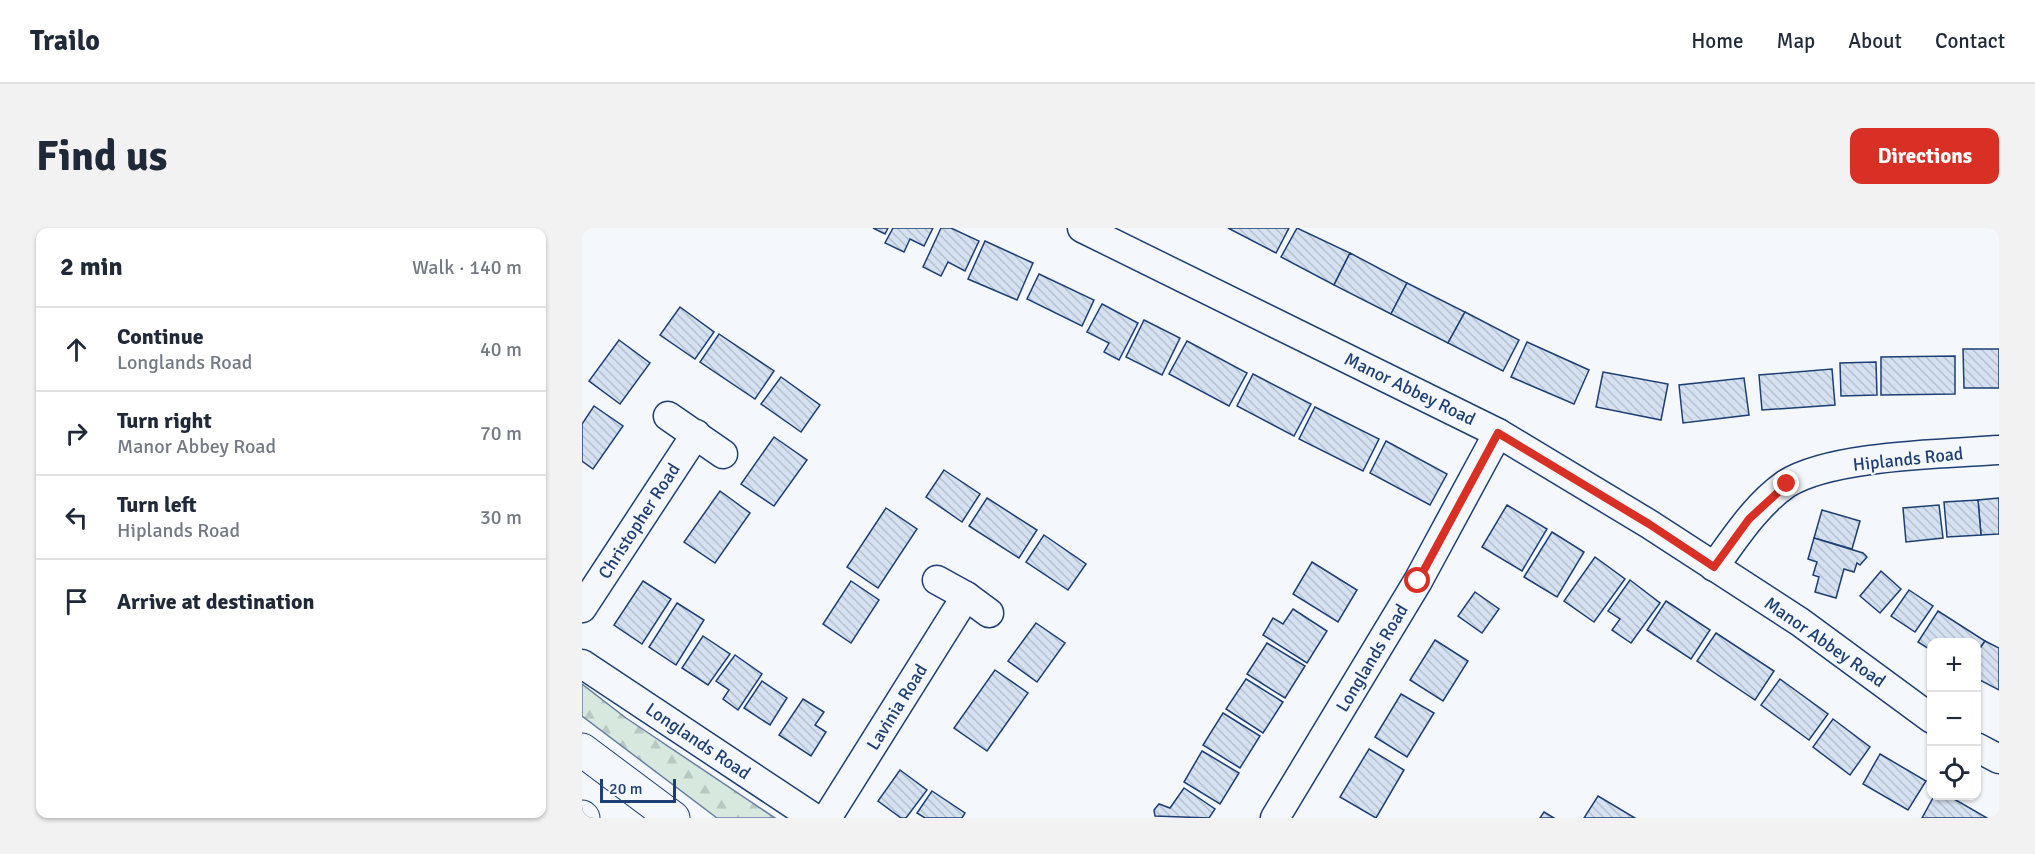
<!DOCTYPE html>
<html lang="en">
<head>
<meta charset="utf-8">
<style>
	:root { --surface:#fff; --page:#f2f2f3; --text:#1f2937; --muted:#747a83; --line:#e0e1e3; --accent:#d93025 }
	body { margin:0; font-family:Signika,sans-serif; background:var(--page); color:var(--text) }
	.controls { position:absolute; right:18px; bottom:18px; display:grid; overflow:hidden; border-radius:12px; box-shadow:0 2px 4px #0004 }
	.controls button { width:54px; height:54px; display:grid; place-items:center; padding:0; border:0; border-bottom:2px solid var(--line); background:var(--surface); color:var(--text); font:30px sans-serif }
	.scale { position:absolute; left:18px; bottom:15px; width:76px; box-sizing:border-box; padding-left:6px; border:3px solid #1d3f73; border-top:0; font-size:16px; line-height:21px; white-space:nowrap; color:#1d3f73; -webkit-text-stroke:4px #f4f7fb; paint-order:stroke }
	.stop { position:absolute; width:18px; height:18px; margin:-14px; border:4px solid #d93025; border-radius:50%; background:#fff }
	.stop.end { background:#d93025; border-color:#fff; box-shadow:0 2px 6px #0008 }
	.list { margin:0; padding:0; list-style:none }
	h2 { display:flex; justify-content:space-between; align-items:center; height:78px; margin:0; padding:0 24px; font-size:26px }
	h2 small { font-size:20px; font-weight:400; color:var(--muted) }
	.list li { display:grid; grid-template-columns:39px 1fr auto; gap:18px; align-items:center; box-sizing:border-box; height:84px; padding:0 24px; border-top:2px solid var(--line) }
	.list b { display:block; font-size:22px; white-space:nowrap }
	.list p { margin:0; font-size:20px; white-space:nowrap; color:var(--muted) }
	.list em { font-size:20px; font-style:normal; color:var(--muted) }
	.icon { flex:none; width:33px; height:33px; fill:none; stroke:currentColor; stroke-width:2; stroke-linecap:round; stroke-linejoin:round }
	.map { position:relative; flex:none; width:1417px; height:590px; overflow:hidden; border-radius:12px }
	header { display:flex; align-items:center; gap:36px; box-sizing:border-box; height:84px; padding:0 30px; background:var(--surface); border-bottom:2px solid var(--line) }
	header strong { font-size:28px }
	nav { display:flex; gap:33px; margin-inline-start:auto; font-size:21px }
	.intro { display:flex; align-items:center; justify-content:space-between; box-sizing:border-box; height:144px; padding:0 36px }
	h1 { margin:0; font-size:42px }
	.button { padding:15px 27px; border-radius:12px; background:var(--accent); color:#fff; font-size:21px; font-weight:700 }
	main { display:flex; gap:36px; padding:0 36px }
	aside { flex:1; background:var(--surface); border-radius:12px; box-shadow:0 2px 4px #0004 }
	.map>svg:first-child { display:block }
</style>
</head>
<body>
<header>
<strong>Trailo</strong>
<nav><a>Home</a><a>Map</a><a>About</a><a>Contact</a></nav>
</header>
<div class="intro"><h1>Find us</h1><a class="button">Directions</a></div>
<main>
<aside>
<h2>2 min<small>Walk · 140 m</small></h2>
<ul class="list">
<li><svg class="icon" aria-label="ahead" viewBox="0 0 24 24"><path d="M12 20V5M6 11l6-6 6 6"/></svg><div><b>Continue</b><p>Longlands Road</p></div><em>40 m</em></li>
<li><svg class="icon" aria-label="right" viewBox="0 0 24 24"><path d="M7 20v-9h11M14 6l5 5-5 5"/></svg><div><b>Turn right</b><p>Manor Abbey Road</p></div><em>70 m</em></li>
<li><svg class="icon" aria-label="left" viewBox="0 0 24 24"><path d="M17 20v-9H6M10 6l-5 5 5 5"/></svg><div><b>Turn left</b><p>Hiplands Road</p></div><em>30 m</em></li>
<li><svg class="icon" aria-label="arrive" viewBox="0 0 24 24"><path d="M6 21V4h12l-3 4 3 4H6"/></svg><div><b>Arrive at destination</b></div></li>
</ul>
</aside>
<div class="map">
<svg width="1417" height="590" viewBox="0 0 1417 590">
	<defs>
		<pattern id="forest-firs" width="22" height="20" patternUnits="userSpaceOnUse" patternTransform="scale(1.5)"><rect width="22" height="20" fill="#d7e8df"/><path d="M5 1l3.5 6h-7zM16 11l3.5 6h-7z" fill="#b8c8c3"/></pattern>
		<pattern id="building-back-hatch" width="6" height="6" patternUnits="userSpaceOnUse" patternTransform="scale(1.5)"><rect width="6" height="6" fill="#d5e0f0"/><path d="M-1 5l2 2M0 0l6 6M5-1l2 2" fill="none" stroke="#b6c1d1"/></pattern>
	</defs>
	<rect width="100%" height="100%" fill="#f4f7fb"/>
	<polygon fill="url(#forest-firs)" stroke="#687fa3" stroke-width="1.5" points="0,456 44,490 193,590 135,590 0,488"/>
	<g fill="url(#building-back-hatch)" stroke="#1d3f73" stroke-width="1.5">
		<polygon points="291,0 306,0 303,6"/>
		<polygon points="311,0 351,0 342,18 328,11 322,24 303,15"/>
		<polygon points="359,0 369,0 397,13 383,43 366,34 359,48 341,39"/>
		<polygon points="646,0 707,0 694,25"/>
		<polygon points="715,0 768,25 752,57 699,29"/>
		<polygon points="403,13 451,35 435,72 386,51"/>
		<polygon points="768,25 825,55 809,86 752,57"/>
		<polygon points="457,46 512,72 500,98 445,71"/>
		<polygon points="825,55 883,84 866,115 809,86"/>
		<polygon points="520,76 556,95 537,132 522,124 527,115 505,104"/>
		<polygon points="98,79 132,104 113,131 78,107"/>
		<polygon points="883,84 937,112 921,143 866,115"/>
		<polygon points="562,92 598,110 580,147 544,129"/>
		<polygon points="137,106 192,143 173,171 118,134"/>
		<polygon points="37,112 68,135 38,176 7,153"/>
		<polygon points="605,113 665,145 647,178 587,146"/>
		<polygon points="945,114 1007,142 992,176 929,149"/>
		<polygon points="1381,121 1417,121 1417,160 1382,160"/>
		<polygon points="1373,128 1373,166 1299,167 1299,129"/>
		<polygon points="1294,134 1295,167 1259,168 1258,135"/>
		<polygon points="1250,141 1253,177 1180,182 1177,147"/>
		<polygon points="1021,144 1086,156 1079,192 1014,179"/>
		<polygon points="671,146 729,176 712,208 655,178"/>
		<polygon points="199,149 238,177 219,204 179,176"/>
		<polygon points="1162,150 1167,187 1101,195 1097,157"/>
		<polygon points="12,178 41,198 11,241 0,233 0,196"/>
		<polygon points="733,179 797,211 781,243 717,211"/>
		<polygon points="192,209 225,232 192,278 159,256"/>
		<polygon points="804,213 865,246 848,277 788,245"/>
		<polygon points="362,242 398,266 380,294 344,269"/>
		<polygon points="138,263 168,285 133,335 102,314"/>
		<polygon points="405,270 455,302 437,330 387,298"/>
		<polygon points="1417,270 1417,306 1399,307 1396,272"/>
		<polygon points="1396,272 1399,307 1365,309 1362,274"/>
		<polygon points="925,277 965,301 940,343 900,319"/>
		<polygon points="1357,277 1361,310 1324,314 1321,280"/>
		<polygon points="304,280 335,301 296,360 265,339"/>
		<polygon points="1240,282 1278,293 1270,321 1232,310"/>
		<polygon points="970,304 1002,324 975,369 942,349"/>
		<polygon points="462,307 504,336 486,362 444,334"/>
		<polygon points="1232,310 1281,325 1285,329 1278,337 1275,335 1272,344 1262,341 1254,370 1233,364 1237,349 1231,347 1235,334 1226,331"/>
		<polygon points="1013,329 1043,351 1012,394 982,373"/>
		<polygon points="730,334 775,362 756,394 711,366"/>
		<polygon points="1299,343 1319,361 1298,385 1278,368"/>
		<polygon points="1048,352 1078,375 1049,415 1030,402 1038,391 1026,383"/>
		<polygon points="61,353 89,371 60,416 32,397"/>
		<polygon points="269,353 297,372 269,415 241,396"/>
		<polygon points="1327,362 1351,378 1333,404 1309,388"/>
		<polygon points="893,364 917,381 900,405 876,388"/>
		<polygon points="1084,373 1128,402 1109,431 1065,402"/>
		<polygon points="95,375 122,392 94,437 67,419"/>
		<polygon points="711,381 745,403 725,435 681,407 691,390 701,396"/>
		<polygon points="1356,383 1403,413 1394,426 1394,415 1350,415 1350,423 1336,414"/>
		<polygon points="454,395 483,415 455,454 426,433"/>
		<polygon points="1134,405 1192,443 1173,472 1115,433"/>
		<polygon points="121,408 148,426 126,457 100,440"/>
		<polygon points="853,412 886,433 861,473 828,452"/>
		<polygon points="1403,413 1417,420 1417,462 1394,450 1394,426"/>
		<polygon points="685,415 723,438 703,470 665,446"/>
		<polygon points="153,427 180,446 156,482 141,471 147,462 134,453"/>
		<polygon points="413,442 446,465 405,523 372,500"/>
		<polygon points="664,451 701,474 681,505 644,481"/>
		<polygon points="1198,451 1246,486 1227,512 1179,477"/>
		<polygon points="180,453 205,470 188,497 162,480"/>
		<polygon points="819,466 852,485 825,529 793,509"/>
		<polygon points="221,471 242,484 233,497 244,504 229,528 197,507"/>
		<polygon points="641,485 678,508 658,540 621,517"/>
		<polygon points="1251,491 1288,519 1268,547 1231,519"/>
		<polygon points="787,521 822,542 794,590 758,569"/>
		<polygon points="620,523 657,545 638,576 602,554"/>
		<polygon points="1298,526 1344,553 1326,582 1281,556"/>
		<polygon points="318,542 345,562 324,590 319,590 296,573"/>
		<polygon points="602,560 633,581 627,590 573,588 572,582 577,576 588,580"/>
		<polygon points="350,563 383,585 380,590 343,590 335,585"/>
		<polygon points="1016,568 1053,590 1002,590"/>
		<polygon points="1352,568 1367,568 1405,590 1340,590"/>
		<polygon points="962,584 972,590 958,590"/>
	</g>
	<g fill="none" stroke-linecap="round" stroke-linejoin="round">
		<g stroke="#1d3f73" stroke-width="31">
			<g id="minor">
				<polyline points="500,0 916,205 1067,296 1218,394 1350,491"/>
				<polyline points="86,188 141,226"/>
				<path d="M1132 339C1153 310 1174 277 1204 256 1249 227 1363 226 1417 222"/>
				<polyline points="384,368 407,385"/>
				<polyline points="0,380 114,206"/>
				<polyline points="0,436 232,590"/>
				<polyline points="1394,519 1417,531"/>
				<polyline points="245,590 384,368 355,352"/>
				<polyline points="693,590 836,353 916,205"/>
			</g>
		</g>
		<g stroke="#1d3f73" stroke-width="35">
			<g id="highway">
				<polyline points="0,522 91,590"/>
				<polyline points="0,589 1,590"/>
			</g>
		</g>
		<use href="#minor" stroke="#f4f7fb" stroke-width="28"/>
		<use href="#highway" stroke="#f4f7fb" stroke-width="33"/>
	</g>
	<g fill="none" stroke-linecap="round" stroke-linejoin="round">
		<polyline stroke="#d93025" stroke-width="8" points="836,353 916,205 1067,296 1132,339 1167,291 1205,256"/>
	</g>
	<g text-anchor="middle" stroke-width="4.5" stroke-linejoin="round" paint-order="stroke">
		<g font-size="18" fill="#1d3f73" stroke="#f4f7fb">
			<text transform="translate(828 161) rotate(26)" y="6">Manor Abbey Road</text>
			<text transform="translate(1326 231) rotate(-6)" y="6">Hiplands Road</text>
			<text transform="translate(57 293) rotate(-57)" y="6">Christopher Road</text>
			<text transform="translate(1243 414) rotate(35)" y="6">Manor Abbey Road</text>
			<text transform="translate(790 430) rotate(-59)" y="6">Longlands Road</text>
			<text transform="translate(315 479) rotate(-58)" y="6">Lavinia Road</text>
			<text transform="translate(116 513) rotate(34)" y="6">Longlands Road</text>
		</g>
	</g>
</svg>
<div class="controls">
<button>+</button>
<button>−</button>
<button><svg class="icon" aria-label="locate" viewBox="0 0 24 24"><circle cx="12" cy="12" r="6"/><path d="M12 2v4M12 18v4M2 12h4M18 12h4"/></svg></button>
</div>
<div class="scale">20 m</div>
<div class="stop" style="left:836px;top:353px"></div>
<div class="stop end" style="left:1205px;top:256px"></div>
</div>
</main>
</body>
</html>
